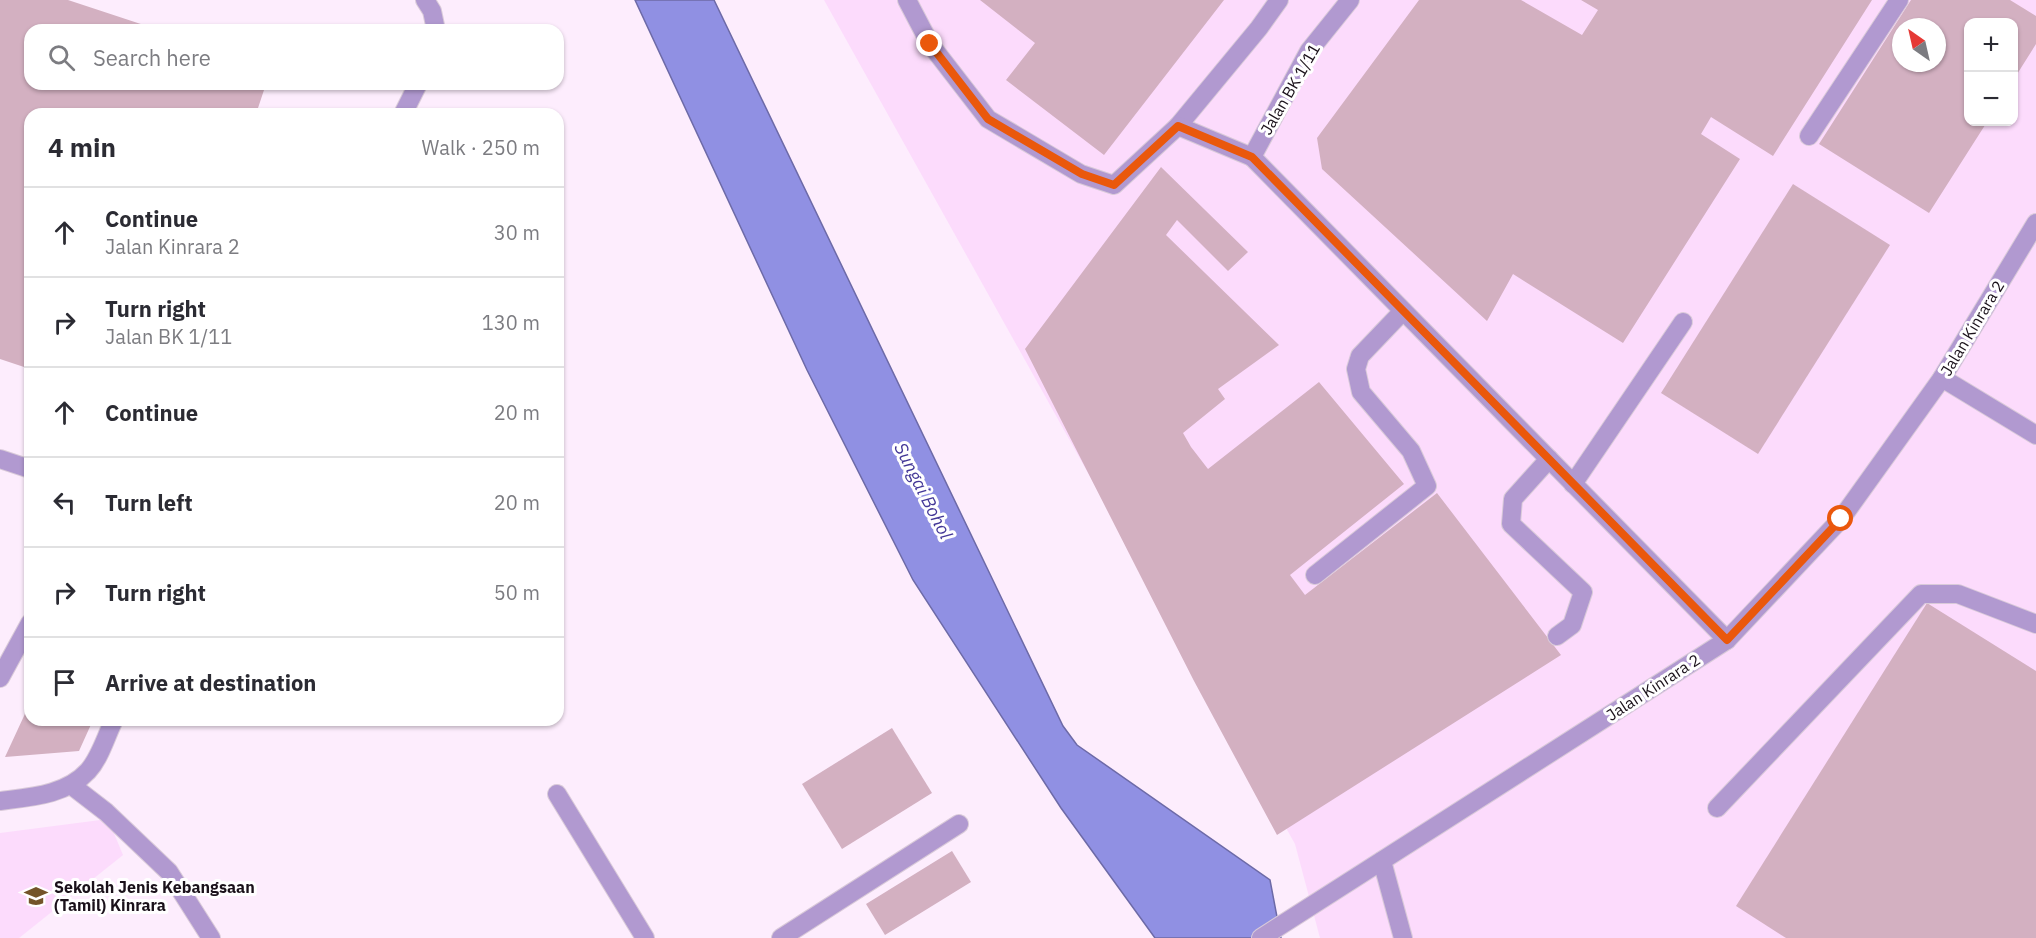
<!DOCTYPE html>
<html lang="en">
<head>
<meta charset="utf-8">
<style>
	:root { --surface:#fff; --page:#f2f2f3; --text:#2b2b33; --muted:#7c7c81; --line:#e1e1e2 }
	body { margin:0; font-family:"IBM Plex Sans",sans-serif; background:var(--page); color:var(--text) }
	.controls { position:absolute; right:18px; top:18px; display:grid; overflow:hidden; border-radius:12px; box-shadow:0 2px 4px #0004 }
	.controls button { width:54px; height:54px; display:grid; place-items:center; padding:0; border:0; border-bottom:2px solid var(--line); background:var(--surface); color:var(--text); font:30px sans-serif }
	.compass { position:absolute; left:1892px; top:18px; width:54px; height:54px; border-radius:50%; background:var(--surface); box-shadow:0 2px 4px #0004; rotate:326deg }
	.stop { position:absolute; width:18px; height:18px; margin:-14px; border:4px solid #ea580c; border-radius:50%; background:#fff }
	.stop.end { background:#ea580c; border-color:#fff; box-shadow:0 2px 6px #0008 }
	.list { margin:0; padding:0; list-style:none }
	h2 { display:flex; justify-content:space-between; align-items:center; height:78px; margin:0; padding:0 24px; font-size:26px }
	h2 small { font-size:20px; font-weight:400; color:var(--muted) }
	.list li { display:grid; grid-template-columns:39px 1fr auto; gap:18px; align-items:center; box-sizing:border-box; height:90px; padding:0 24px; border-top:2px solid var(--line) }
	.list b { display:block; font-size:22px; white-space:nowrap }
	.list p { margin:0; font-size:20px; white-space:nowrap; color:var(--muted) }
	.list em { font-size:20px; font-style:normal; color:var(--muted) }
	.icon { flex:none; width:33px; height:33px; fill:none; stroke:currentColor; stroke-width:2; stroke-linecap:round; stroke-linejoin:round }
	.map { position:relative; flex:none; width:2036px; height:938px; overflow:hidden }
	.search { position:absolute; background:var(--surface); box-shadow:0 2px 4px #0004; left:24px; top:24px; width:540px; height:66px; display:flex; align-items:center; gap:15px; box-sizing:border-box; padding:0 21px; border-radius:18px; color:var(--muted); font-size:22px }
	.panel { position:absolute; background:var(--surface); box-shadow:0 2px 4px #0004; left:24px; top:108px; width:540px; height:618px; border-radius:18px }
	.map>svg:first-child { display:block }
</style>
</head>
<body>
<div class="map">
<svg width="2036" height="938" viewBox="0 0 2036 938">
	<rect width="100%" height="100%" fill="#fdedfd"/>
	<g fill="#fcdbfc" fill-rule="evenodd">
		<path d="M824 0H2036V938H1320L1295 844ZM1968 22H2014V122H1968ZM1901 27H1937V63H1901Z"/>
		<polygon points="108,819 123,855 19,938 0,938 0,833"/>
	</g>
	<polygon fill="#9090e3" stroke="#6d6aa7" stroke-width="1.5" points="635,0 714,0 1063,726 1077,745 1270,880 1281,938 1155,938 1061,808 913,580 807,370"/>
	<g fill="#d3b0c1" fill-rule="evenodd">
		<polygon points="0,0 68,0 159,30 30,30 30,84 266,84 256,114 30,114 30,369 0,359"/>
		<polygon points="980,0 1224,0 1104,155 1006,80 1035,43"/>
		<polygon points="1419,0 1521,0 1582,35 1598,10 1581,0 1872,0 1773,156 1711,117 1701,134 1740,159 1623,343 1513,274 1487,321 1322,169 1317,138"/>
		<path d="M1911 0H2010L2036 16V44L2014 79V22H1968V122H1987L1929 213 1819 144ZM1901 27H1937V63H1901Z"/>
		<polygon points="1161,167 1248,252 1228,271 1177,220 1166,235 1279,345 1218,389 1225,399 1183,433 1191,447 1208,469 1319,382 1404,484 1290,575 1305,595 1437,493 1561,655 1277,835 1194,681 1025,349"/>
		<polygon points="1793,184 1890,245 1758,454 1661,393"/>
		<polygon points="1927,603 2036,671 2036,938 1786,938 1736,906"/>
		<polygon points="30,703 30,720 93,720 79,751 5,757"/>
		<polygon points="892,728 932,793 842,849 802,784"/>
		<polygon points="952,851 971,882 885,935 866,904"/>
	</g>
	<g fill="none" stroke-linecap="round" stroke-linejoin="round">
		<g stroke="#d9cad9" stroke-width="20">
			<g id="lane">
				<polyline points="907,0 930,44 988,119 1081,174 1114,185 1178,126 1259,28 1279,0"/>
				<polyline points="1178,126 1252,157"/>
				<polyline points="1809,136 1899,0"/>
				<polyline points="0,459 30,469"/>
				<polyline points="1549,459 1513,499 1511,524 1583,592 1572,625 1557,636"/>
				<polyline points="1573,484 1683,322"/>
				<polyline points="1315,575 1427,486 1411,451 1361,392 1356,369 1360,356 1403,311"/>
				<polyline points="0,678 30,623"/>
				<polyline points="71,785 106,812 169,872 211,938"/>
				<polyline points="557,794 645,938"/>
				<polyline points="1717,808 1921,594 1958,594 2036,624"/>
				<polyline points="1382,861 1403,938"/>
				<polyline points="781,938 959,824"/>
			</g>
		</g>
		<g stroke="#d9cad9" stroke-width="20">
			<g id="street">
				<polyline points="425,0 432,11 436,30"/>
				<polyline points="1350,0 1309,51 1252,157 1727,640"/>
				<polyline points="403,114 418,84"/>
				<polyline points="1942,378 2036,435"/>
				<path d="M0 801C31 797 66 795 88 771 100 758 106 736 114 720"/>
				<polyline points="1261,938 1727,640 1841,519 1942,378 2036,223"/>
			</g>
		</g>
		<use href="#lane" stroke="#b199d0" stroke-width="18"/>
		<use href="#street" stroke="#b199d0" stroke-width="18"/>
	</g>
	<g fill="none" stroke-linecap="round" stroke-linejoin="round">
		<polyline stroke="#ea580c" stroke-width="8" points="930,44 988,119 1082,174 1114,185 1178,126 1252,157 1727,640 1841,519"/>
	</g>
	<defs>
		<g id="school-bare" transform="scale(1.8)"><path d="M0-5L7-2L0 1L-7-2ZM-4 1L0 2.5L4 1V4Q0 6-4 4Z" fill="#735429" stroke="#fff" stroke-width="2.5" paint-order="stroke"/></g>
	</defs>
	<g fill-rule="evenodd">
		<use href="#school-bare" x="36" y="896"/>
	</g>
	<g text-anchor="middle" stroke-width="6" stroke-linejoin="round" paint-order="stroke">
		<g font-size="16" fill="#1a111a" stroke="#fff">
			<text transform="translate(1290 89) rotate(-60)" y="6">Jalan BK 1/11</text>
			<text transform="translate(1972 328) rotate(-59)" y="6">Jalan Kinrara 2</text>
			<text transform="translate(1653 687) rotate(-33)" y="6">Jalan Kinrara 2</text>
		</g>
		<g font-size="16" font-weight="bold" fill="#1a111a" stroke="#fff" text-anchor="start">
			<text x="54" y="893">Sekolah Jenis Kebangsaan<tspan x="54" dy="18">(Tamil) Kinrara</tspan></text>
		</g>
		<g font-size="18" font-style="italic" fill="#433797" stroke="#fff">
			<text transform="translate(923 491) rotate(63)" y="6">Sungai Bohol</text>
		</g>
	</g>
</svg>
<div class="controls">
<button>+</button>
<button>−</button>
</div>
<svg class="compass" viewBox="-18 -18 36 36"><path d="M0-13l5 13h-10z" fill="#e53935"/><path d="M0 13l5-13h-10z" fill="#7c7c81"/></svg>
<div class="stop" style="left:1841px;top:519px"></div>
<div class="stop end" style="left:930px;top:44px"></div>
<div class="search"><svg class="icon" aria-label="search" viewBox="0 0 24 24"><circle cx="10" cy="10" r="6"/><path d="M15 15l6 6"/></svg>Search here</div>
<section class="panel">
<h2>4 min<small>Walk · 250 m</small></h2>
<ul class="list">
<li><svg class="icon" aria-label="ahead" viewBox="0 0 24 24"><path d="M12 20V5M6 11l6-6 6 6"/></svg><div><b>Continue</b><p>Jalan Kinrara 2</p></div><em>30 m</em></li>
<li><svg class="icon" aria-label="right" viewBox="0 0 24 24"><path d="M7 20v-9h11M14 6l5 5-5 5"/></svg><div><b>Turn right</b><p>Jalan BK 1/11</p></div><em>130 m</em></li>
<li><svg class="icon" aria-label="ahead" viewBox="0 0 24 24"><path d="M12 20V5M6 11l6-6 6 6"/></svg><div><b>Continue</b></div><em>20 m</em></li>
<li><svg class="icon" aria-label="left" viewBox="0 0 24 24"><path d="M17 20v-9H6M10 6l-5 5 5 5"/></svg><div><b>Turn left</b></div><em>20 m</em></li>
<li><svg class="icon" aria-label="right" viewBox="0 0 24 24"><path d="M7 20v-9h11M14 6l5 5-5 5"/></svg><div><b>Turn right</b></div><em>50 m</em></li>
<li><svg class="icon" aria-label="arrive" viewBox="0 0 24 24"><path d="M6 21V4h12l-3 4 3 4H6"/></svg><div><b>Arrive at destination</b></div></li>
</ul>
</section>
</div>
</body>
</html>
